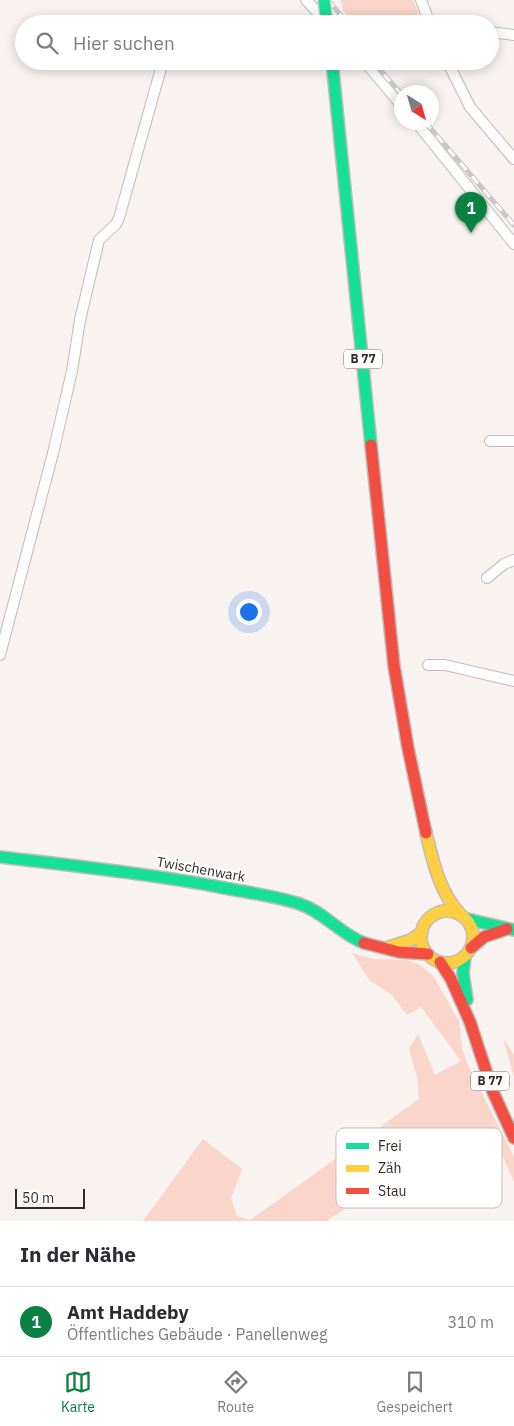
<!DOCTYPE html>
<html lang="de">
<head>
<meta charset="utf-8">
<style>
	:root { --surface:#fff; --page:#f7f7f7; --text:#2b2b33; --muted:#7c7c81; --line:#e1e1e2; --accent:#0b8043 }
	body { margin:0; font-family:"IBM Plex Sans",sans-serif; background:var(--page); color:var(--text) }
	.compass { position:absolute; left:394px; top:85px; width:45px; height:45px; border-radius:50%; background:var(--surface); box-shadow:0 2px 12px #0003; rotate:143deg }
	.scale { position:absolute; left:15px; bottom:12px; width:70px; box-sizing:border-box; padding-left:5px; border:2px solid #342a27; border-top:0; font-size:14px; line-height:18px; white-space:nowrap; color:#342a27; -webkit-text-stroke:4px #fff; paint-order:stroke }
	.you { position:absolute; left:248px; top:611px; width:18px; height:18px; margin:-12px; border:4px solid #fff; border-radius:50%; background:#1a73e8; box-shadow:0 0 0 8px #1a73e833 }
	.badge { display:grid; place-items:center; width:32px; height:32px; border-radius:50%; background:var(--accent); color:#fff; font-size:16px; font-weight:700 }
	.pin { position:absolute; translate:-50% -41px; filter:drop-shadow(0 1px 2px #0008) }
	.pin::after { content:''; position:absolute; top:26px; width:18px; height:15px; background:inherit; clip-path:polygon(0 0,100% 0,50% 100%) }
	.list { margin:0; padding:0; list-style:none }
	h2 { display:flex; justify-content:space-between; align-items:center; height:65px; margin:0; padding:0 20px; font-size:21px }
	h2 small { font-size:16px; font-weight:400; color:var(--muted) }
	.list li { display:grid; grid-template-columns:32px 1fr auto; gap:15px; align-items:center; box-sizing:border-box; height:70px; padding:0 20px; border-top:1px solid var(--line) }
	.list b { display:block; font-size:19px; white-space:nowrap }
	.list p { margin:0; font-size:16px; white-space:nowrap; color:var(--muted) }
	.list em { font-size:16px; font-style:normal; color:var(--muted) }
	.icon { flex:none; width:28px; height:28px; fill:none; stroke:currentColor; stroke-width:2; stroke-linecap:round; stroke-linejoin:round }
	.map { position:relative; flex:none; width:514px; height:1221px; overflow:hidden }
	.search { position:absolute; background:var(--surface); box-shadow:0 2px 12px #0003; left:15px; right:15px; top:15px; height:55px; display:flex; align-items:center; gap:12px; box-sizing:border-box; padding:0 18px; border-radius:28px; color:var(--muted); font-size:19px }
	.sheet { height:135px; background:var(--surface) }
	nav { display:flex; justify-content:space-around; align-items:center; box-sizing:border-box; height:70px; border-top:1px solid var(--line); background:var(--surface); font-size:14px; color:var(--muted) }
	nav a { display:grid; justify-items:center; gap:2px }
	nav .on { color:var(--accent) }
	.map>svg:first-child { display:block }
</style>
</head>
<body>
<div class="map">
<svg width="514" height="1221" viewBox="0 0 514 1221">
	<rect width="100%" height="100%" fill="#f8f2f0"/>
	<g fill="#fad5c9">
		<polygon points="341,0 413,0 419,14 397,24 354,24 343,10"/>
		<polygon points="352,953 373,959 407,960 422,966 434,977 459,1021 462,1048 468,1065 514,1157 514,1182 492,1131 470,1131 429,1157 387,1179 327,1221 143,1221 203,1139 242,1169 231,1199 237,1216 250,1220 419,1099 417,1077 409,1049 418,1034 435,1075 461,1061 421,1007 407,1015 391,994 370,981"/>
		<polygon points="503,1038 514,1055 514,1077"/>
	</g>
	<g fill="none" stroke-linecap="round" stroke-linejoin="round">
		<g stroke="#c2bbb8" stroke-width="12">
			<g id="street">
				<polyline points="306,0 326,21"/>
				<polyline points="421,0 430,24"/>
				<polyline points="490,32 514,35"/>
				<polyline points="364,61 402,106"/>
				<polyline points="447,61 470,107 514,159"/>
				<polyline points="416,122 514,244"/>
				<polyline points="490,441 514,441"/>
				<polyline points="487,578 504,564 514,560"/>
				<polyline points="0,655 53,453 72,371 80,320 99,240 116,224 119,218 163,61"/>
				<polyline points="428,665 445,665 514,681"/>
			</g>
		</g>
		<g stroke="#c2bbb8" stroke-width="14">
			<g id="fast">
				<polyline points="332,61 371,445"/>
				<path d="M0 857C75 866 151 874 225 888 250 893 276 896 300 904 324 912 340 934 364 943"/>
				<polyline points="467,919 514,930"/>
				<polyline points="465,956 463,973 467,1000"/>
			</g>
		</g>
		<g stroke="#c2bbb8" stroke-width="14">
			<g id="slow">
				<path d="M426 833C433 861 439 891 459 913"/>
				<circle cx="447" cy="937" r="26"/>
				<polyline points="389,947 411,940 422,932"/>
			</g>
		</g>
		<g stroke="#c2bbb8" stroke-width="14">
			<g id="jam">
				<polyline points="371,445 394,666 408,748 426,833"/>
				<polyline points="364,943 399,952 428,954"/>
				<polyline points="471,948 484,937 507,929"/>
				<polyline points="440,962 451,979 470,1022 493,1092 514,1138"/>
			</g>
		</g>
		<use href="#street" stroke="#fefdfd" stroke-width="10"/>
		<use href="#fast" stroke="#16e098" stroke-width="11"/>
		<use href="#slow" stroke="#ffcf43" stroke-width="11"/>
		<use href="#jam" stroke="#f24e42" stroke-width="11"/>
		<g stroke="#c9c8c6" stroke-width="5">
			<g id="rail">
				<polyline points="328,0 348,24"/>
				<polyline points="372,61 402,95"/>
				<polyline points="425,122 514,225"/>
			</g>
		</g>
		<use href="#rail" stroke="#fff" stroke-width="3" stroke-dasharray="9" stroke-linecap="butt"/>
		<g stroke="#d4d0ce" stroke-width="14" stroke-linecap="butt">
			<polyline id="fast-bridge" points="324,0 327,24"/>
		</g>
		<use href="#fast-bridge" stroke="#16e098" stroke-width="11"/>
	</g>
	<g text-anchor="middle" stroke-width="4.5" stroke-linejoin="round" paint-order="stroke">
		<g fill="#fff" stroke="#716a68" stroke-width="1">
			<rect x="344" y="349.5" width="38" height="19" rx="4"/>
			<rect x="471" y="1071.5" width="38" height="19" rx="4"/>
		</g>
		<g font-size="12" font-weight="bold" fill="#342a27">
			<text x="363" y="363">B 77</text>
			<text x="490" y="1085">B 77</text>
		</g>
		<g font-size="14" fill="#342a27" stroke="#fff">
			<text transform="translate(201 869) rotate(10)" y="5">Twischenwark</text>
		</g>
	</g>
	<rect x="336" y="1128" width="166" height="80" rx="8" fill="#fff" stroke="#c2bfbe" stroke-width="1"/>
	<rect x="346" y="1143" width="23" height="6" fill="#16e098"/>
	<rect x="346" y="1165" width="23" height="7" fill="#ffcf43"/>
	<rect x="346" y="1188" width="23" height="6" fill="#f24e42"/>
	<g font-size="14" fill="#342a27">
		<text x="378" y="1151">Frei</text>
		<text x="378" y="1173">Zäh</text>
		<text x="378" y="1196">Stau</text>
	</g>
</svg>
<svg class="compass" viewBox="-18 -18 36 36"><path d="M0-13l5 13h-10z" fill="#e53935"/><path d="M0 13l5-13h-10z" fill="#7c7c81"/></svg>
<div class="scale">50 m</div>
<div class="you"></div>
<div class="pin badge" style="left:471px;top:233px">1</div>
<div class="search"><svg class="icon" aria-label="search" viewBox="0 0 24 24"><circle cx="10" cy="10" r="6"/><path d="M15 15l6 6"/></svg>Hier suchen</div>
</div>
<section class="sheet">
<h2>In der Nähe<small></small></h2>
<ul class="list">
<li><span class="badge">1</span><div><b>Amt Haddeby</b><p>Öffentliches Gebäude · Panellenweg</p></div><em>310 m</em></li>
</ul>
</section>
<nav>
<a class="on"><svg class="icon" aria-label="map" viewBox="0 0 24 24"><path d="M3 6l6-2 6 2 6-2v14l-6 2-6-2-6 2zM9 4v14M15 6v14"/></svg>Karte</a>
<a><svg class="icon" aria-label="directions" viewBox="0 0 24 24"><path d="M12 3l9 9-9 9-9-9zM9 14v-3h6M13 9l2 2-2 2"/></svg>Route</a>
<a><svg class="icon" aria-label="saved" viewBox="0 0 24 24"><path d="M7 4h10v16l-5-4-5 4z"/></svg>Gespeichert</a>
</nav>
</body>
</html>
